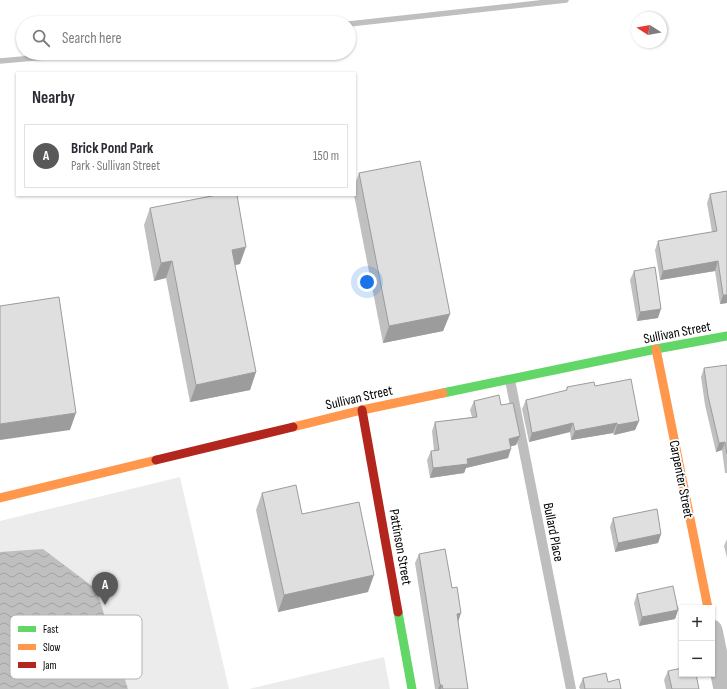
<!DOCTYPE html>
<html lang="en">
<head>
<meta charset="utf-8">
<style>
	:root { --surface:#fff; --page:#f7f7f7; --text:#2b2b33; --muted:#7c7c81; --line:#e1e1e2; --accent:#595959 }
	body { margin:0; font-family:"Sofia Sans Condensed",sans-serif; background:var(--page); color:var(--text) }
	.controls { position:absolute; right:12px; bottom:12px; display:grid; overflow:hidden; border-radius:0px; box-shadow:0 1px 3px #0004 }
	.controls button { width:36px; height:36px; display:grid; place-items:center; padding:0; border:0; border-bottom:1px solid var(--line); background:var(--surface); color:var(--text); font:20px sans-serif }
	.compass { position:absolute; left:631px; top:12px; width:36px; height:36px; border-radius:50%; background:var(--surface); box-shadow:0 1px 3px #0004; rotate:281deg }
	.you { position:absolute; left:367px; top:282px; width:14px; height:14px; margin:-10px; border:3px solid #fff; border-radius:50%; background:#1a73e8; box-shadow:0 0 0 6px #1a73e833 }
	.badge { display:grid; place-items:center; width:26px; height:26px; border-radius:50%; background:var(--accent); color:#fff; font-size:13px; font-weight:700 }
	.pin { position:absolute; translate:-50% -33px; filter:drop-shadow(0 1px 2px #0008) }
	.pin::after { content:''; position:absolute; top:21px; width:14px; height:12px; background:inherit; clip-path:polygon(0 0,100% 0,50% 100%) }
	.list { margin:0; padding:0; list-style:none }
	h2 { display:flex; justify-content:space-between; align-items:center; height:52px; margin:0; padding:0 16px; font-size:17px }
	h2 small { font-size:13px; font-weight:400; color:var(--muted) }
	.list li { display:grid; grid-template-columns:26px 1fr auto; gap:12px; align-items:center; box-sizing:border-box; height:64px; margin:0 8px 8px; padding:0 8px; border:1px solid var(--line); border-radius:0px }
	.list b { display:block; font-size:15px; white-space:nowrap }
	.list p { margin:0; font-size:13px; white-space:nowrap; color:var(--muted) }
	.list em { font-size:13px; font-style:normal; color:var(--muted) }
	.icon { flex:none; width:22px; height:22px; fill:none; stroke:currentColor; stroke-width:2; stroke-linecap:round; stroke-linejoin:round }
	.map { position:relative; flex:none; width:727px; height:689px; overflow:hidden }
	.search { position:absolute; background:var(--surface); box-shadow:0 1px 3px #0004; left:16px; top:16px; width:340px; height:44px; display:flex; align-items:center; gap:10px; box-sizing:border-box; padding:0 14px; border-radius:22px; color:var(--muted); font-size:15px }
	.panel { position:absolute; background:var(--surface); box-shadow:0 1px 3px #0004; left:16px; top:72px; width:340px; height:124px; border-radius:0px }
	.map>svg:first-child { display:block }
</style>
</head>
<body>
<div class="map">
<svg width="727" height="689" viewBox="0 0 727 689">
	<defs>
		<pattern id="water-waves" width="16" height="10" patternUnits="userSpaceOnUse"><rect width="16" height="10" fill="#bfbfbf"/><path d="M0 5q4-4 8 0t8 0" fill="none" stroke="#a2a2a2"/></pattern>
	</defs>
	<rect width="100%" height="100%" fill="#fff"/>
	<g fill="#ececec">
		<polygon points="180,477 229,689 0,689 0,521"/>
		<polygon points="384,657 390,689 249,689"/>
	</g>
	<polygon fill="url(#water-waves)" points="43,549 96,589 128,689 0,689 0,552"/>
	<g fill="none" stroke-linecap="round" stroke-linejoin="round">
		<g stroke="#bfbfbf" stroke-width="5.5">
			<polyline points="349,24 566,0"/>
			<polyline points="0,61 91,53"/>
		</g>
		<polyline stroke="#bebebe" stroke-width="10" points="510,380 571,689"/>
		<polyline stroke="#bebebe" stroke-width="21" points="712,630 724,689"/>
		<g stroke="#63d668" stroke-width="9">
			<polyline points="443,393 656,349 727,336"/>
			<polyline points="398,612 412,689"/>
		</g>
		<g stroke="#ff974d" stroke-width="9">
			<polyline points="656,349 708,608"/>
			<polyline points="293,427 362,410 443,393"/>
			<polyline points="0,498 156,460"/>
		</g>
		<g stroke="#b3261e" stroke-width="9">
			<polyline points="362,410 398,612"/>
			<polyline points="156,460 293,427"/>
		</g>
	</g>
	<g fill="#c0c0c0">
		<polygon points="359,173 450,314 443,331 383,343 354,195 355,195 355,184"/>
		<polygon points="727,191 727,303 720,304 715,271 660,280 655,250 658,241 712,232 707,203 710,194"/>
		<polygon points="150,208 240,264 235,265 256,372 250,390 190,402 166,278 154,281 144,225"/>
		<polygon points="634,271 658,318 637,321 630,280"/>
		<polygon points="727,365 727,473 725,473 722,450 716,452 705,405 701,377 704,368"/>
		<polygon points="595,386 639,421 635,430 614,435 613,433 571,440 570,432 529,442 522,409 526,400 566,391 567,387"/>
		<polygon points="474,401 501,405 520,436 516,445 510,446 508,458 466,468 464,473 430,478 427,460 431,451 434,451 432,431 435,422 472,417 470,410"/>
		<polygon points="262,493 302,514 368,592 278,612 256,510"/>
		<polygon points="613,518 661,534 658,543 615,552 610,527"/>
		<polygon points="727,539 727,558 724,546"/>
		<polygon points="419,554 452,588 458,622 468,689 435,689 415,563"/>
		<polygon points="637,594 678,610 675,619 639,626 634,603"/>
		<polygon points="668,671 699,689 666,689 664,680"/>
		<polygon points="583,678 608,682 621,689 580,689 579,687"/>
	</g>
	<g fill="#9c9c9c">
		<polygon points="246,247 240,264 226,267 232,250"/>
		<polygon points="172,261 166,278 154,281 161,263"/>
		<polygon points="718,261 715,271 660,280 663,271"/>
		<polygon points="723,295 727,295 727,303 720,304"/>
		<polygon points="661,309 658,318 637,321 640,312"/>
		<polygon points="450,314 443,331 383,343 389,326"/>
		<polygon points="256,372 250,390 190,402 196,385"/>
		<polygon points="76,413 70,430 0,440 0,424"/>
		<polygon points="639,421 635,430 614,435 617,425"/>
		<polygon points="573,423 570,432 529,442 532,433"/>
		<polygon points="617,423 613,433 571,440 575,431"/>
		<polygon points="520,436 516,445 505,448 509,439"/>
		<polygon points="725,442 722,450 716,452 719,443"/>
		<polygon points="511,449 508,458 466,468 464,473 430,478 433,468 467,459"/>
		<polygon points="661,534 658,543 615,552 618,543"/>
		<polygon points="374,575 368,592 278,612 284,595"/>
		<polygon points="678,610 675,619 639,626 642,617"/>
		<polygon points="461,613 458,622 457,614"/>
		<polygon points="440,685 442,685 441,689 438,689"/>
	</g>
	<g fill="#dfdfdf" stroke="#9c9c9c">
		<polygon points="420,161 450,314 389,326 359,173"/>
		<polygon points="727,191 727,295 723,295 718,261 663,271 658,241 717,231 710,194"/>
		<polygon points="217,195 237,195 246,247 232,250 256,372 196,385 172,261 161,263 150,208"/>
		<polygon points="655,267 661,309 640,312 634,271"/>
		<polygon points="59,297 76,413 0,424 0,306"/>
		<polygon points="727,365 727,454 725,442 719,443 708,396 704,368"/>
		<polygon points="631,379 639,421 617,425 617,423 575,431 573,423 532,433 526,400 567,390 567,387 594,382 595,386"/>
		<polygon points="499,395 501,405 513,403 520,436 509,439 511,449 467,459 468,464 433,468 431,451 439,450 435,422 477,417 474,401"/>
		<polygon points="296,485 302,514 359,502 374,575 284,595 262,493"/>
		<polygon points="657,509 661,534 618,543 613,518"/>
		<polygon points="445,549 452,588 457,587 461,613 457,614 468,689 443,689 442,685 440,685 419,554"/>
		<polygon points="673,586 678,610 642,617 637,594"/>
		<polygon points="682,668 682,674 696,674 699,689 672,689 668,671"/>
		<polygon points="606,673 608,682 619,679 621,689 585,689 583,678"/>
	</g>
	<g text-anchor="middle" stroke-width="3.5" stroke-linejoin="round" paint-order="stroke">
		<g font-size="14" fill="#000" stroke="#fff">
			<text transform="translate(677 332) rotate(-11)" y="5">Sullivan Street</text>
			<text transform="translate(359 397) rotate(-13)" y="5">Sullivan Street</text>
			<text transform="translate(682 479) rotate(79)" y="5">Carpenter Street</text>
			<text transform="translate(554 532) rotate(79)" y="5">Bullard Place</text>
			<text transform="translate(401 547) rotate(80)" y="5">Pattinson Street</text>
		</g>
	</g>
	<rect x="10" y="615" width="132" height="64" rx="6" fill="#fff" stroke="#b2b2b2" stroke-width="1"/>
	<rect x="18" y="626" width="18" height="6" fill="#63d668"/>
	<rect x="18" y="644" width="18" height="6" fill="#ff974d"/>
	<rect x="18" y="662" width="18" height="6" fill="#b3261e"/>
	<g font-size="11" fill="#000">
		<text x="43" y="633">Fast</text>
		<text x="43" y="651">Slow</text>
		<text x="43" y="669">Jam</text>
	</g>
</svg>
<div class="controls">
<button>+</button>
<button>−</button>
</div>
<svg class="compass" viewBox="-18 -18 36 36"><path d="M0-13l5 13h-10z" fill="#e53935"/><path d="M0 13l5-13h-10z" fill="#7c7c81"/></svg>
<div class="you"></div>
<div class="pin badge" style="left:105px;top:605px">A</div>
<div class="search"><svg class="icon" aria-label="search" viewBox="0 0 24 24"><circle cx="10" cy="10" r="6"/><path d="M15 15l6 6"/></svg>Search here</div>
<section class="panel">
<h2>Nearby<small></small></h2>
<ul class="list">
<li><span class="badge">A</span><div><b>Brick Pond Park</b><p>Park · Sullivan Street</p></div><em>150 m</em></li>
</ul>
</section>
</div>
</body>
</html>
